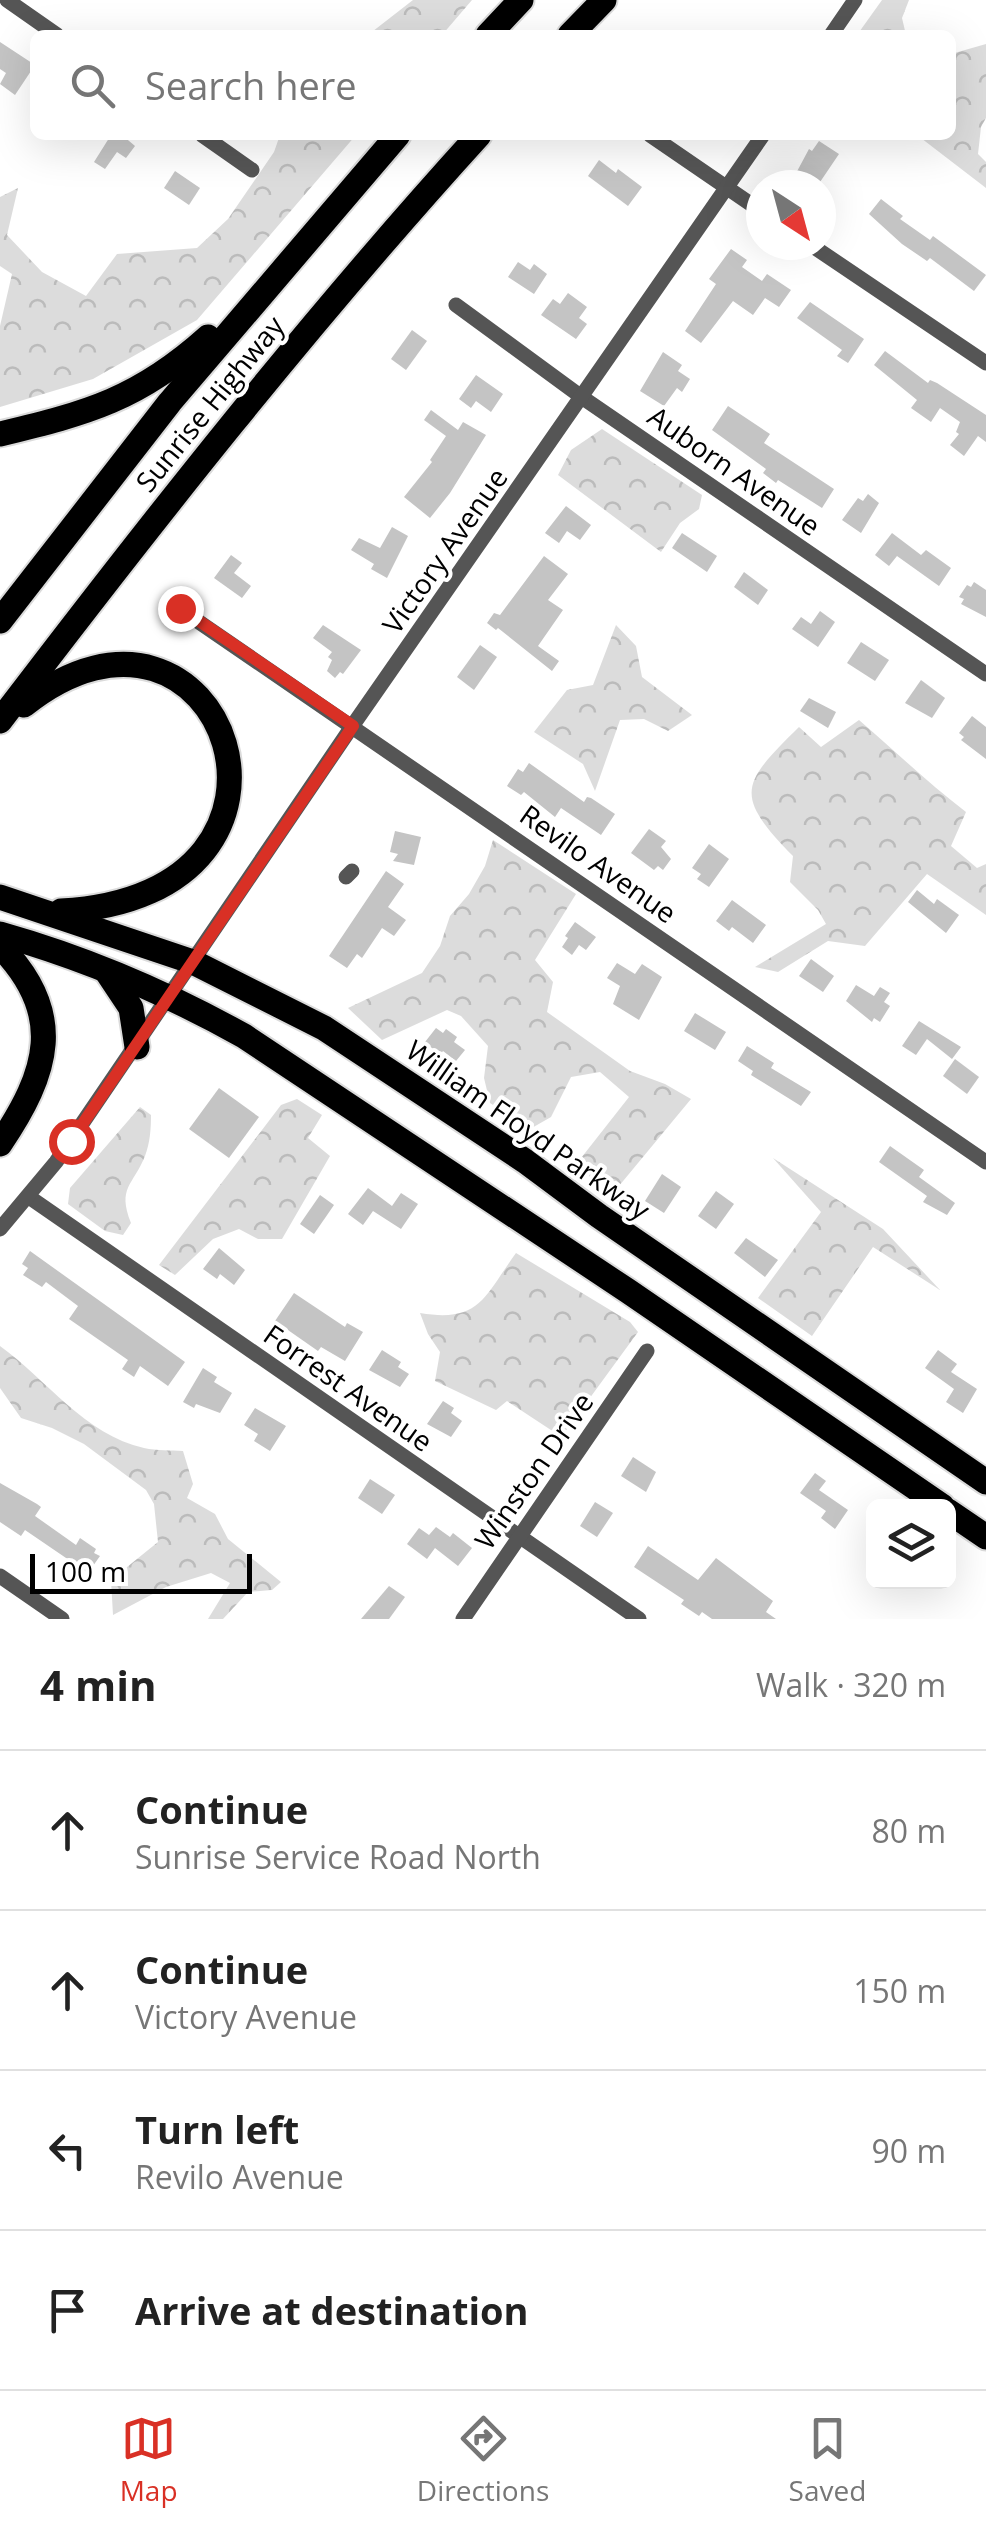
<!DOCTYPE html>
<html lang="en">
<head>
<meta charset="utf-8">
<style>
	:root { --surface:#fff; --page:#f2f2f2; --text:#222; --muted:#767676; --line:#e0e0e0; --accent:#d93025 }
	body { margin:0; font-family:"Open Sans",sans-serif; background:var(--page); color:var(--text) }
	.controls { position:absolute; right:30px; bottom:30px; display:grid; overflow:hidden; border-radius:15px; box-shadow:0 10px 40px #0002 }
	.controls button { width:90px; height:90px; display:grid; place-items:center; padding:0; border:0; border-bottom:2px solid var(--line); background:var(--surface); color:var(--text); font:50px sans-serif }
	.compass { position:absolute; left:746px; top:170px; width:90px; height:90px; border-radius:50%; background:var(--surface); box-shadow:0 10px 40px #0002; rotate:144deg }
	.scale { position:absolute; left:30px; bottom:25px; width:222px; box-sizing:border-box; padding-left:10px; border:5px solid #000; border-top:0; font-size:28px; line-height:35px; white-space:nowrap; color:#000; -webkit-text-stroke:8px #fff; paint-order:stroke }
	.stop { position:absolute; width:30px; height:30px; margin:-22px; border:8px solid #d93025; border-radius:50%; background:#fff }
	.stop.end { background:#d93025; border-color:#fff; box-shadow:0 2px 10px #0008 }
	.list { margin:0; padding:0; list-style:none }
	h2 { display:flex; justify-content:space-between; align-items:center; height:130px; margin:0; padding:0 40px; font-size:42px }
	h2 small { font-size:32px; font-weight:400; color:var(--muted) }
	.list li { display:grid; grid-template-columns:65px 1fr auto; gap:30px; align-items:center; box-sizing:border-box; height:160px; padding:0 40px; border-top:2px solid var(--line) }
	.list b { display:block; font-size:38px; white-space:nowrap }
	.list p { margin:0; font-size:32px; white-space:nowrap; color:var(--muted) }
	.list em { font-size:32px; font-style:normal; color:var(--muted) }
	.icon { flex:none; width:55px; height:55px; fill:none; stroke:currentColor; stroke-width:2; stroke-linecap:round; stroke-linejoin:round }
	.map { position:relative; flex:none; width:986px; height:1619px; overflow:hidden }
	.search { position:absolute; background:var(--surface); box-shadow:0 10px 40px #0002; left:30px; right:30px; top:30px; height:110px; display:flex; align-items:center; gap:25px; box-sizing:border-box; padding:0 35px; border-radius:15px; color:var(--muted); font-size:38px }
	.sheet { height:770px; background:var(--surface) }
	nav { display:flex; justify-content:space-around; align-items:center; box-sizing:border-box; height:140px; border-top:2px solid var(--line); background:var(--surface); font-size:28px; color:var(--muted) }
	nav a { display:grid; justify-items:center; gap:5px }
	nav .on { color:var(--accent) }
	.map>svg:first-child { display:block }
</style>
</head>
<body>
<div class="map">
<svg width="986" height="1619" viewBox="0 0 986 1619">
	<defs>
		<pattern id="forest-crowns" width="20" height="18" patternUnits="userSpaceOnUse" patternTransform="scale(2.5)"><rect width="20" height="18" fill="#dcdcdc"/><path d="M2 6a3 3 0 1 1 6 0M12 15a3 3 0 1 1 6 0" fill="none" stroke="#bbb"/></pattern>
	</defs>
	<rect width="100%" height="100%" fill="#fff"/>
	<g fill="url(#forest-crowns)">
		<polygon points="413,0 472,0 442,35 368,35"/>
		<polygon points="882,0 909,0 902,18 906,35 857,35"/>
		<polygon points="986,44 986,118 981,127 978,154 986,162 986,188 917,135 951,135 951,54"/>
		<polygon points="280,135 356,135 197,320 93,379 0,407 0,326 12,274 0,266 0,197 18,188 7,235 42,272 86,296 117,254 197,248 228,219 274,152"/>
		<polygon points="602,429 702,495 699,509 680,523 661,552 558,475 571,450"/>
		<polygon points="616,625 636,646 642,677 692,715 668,731 644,719 620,720 595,791 583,764 534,732 567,690 593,685"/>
		<path d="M859 720C895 751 928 783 966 812L951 846 977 868 986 864V915L927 874 865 946 828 941 778 972 755 967 826 924 818 910 790 882 793 856C733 795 741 784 799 727L821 747Z"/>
		<polygon points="493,840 576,894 535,960 553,982 547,1012 630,1071 665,1084 691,1099 614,1192 574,1167 629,1097 600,1072 571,1077 551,1117 530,1129 490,1103 484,1078 488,1046 461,1016 447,1010 382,1040 348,1008 422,973 440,946 450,916 469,894 485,866"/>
		<polygon points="297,1099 322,1115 308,1138 330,1156 282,1239 258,1239 239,1229 213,1239 175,1275 159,1265 281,1105"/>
		<path d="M140 1107 151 1115C151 1129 150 1143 145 1156 133 1186 117 1187 131 1223L123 1235 105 1231 68 1204 70 1188Z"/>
		<polygon points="773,1158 883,1229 940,1290 873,1247 812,1336 758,1298 821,1212"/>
		<path d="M516 1253 630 1322 638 1332 565 1432 557 1434 507 1401 496 1410 435 1381 440 1352 428 1334 420 1313C480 1323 484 1297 516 1253Z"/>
		<path d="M0 1346C46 1379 85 1435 144 1448 157 1451 171 1450 183 1451L193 1484 187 1498 215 1514 228 1539 281 1582 272 1590 248 1592 223 1619H208L230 1583 211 1573 166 1587 113 1615 111 1580 158 1542 154 1504 146 1490 84 1444 52 1428 21 1418 0 1388Z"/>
	</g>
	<g fill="#c4c4c4">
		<polygon points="0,42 35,65 15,95 0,84 6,73 0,69"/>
		<polygon points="111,135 122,135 135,146 126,158 117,152 105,169 94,162"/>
		<polygon points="819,141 839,154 818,185 806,185 794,177 809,149 812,151"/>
		<polygon points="599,160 616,173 618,169 642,187 628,206 588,176"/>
		<polygon points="175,171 200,188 189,205 164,188"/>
		<polygon points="881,199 903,216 900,219 930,240 933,236 986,275 974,291 930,258 927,261 902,244 869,214"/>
		<polygon points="731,249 747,260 742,267 762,281 767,274 791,290 779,307 765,298 753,315 733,301 701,343 685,331 716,284 709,279"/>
		<polygon points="518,262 530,270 534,264 547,274 534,294 508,277"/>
		<polygon points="568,293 587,307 579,318 587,324 576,339 541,315 553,299 560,304"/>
		<polygon points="810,302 864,339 848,363 837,356 842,350 797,318"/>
		<polygon points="412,330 427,341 406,370 391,359"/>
		<polygon points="885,351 928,383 930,380 937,383 986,415 986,442 978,436 964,456 950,445 959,434 956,432 960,422 940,408 931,422 911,408 917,400 874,365"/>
		<polygon points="663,352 682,365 678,371 690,379 682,392 677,388 664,406 640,391"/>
		<polygon points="476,375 503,394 491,412 476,401 471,408 459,399"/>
		<polygon points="728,406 770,434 764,443 834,489 822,508 778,480 776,483 763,473 766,469 712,430"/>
		<polygon points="431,410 458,430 463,422 486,435 450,493 430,518 404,497 432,462 430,460 446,436 424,420"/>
		<polygon points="868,494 879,503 861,533 842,520 858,498 863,501"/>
		<polygon points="566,506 591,525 580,540 567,531 559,543 545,533"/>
		<polygon points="392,527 408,536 387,578 371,569 374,564 351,550 359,538 380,548"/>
		<polygon points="682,533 717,556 707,572 672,548"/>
		<polygon points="892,533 921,555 926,550 951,568 939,586 897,556 889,566 875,555"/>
		<polygon points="231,555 242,563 234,573 251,586 242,598 214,578"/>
		<polygon points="544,556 568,574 548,600 563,610 538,646 559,661 552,671 498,628 496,630 487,623 494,613 500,615"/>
		<polygon points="744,572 768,590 758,605 734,587"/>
		<polygon points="974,582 986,590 986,617 961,604 964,599 959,597 967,585 971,587"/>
		<polygon points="820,611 835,622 818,647 792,629 801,617 811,624"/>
		<polygon points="323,625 361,650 343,674 340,672 335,678 327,671 332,660 328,657 332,652 313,638"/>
		<polygon points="861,642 889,660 875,681 847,663"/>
		<polygon points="480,645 497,657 474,690 457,677"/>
		<polygon points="921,680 945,698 932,718 905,703"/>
		<polygon points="809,698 836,712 828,728 800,711"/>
		<polygon points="972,716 986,727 986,759 961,740 964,737 959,733"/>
		<polygon points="529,763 584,802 587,797 591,798 615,814 601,835 561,808 555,817 524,792 521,795 507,786 518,769 523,772"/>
		<polygon points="649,829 666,841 661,847 671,859 663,870 658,866 654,870 631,853"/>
		<polygon points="395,831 421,837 414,865 393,861 398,854 390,852"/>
		<polygon points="709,844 729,859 709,887 697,879 701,874 692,868"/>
		<polygon points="386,871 404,884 388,907 406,920 394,936 382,928 362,958 357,954 347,968 329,956"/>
		<polygon points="917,890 934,904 937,899 959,915 946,933 908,902"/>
		<polygon points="732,900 766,925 753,943 732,927 729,931 716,921"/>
		<polygon points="575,922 596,937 586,950 579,945 572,955 562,947 568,938 565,936"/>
		<polygon points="811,959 834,976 823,992 799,976"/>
		<polygon points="617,963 635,974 642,964 662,977 639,1020 613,1004 620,986 607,978"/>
		<polygon points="856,985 874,996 880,987 890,993 884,1002 890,1006 880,1022 874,1018 872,1022 846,1001"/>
		<polygon points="695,1013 726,1032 715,1050 684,1031"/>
		<polygon points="919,1021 961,1047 952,1059 927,1039 916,1055 902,1046"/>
		<polygon points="436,1028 443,1033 446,1029 457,1037 454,1042 465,1050 456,1061 443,1051 440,1055 425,1042"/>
		<polygon points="747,1046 774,1063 771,1068 811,1092 801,1106 751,1075 753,1071 738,1061"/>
		<polygon points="955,1059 979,1077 967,1094 943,1076"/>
		<polygon points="219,1088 259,1117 229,1158 189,1129"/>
		<polygon points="890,1146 924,1170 919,1177 955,1203 947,1215 923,1202 927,1196 879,1162"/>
		<polygon points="662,1174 681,1187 664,1213 645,1201"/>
		<polygon points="368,1188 392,1206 401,1193 418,1204 401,1229 373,1211 363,1225 348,1214"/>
		<polygon points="716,1191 734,1204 716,1229 698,1216"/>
		<polygon points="320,1195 334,1205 314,1234 300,1224"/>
		<polygon points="746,1238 778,1260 765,1277 734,1253"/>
		<polygon points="219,1248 245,1270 234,1285 220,1274 217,1279 203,1269"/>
		<polygon points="30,1251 185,1362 168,1386 140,1366 134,1377 122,1369 128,1360 69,1319 78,1306 46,1282 42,1287 23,1275 28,1268 22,1264"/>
		<polygon points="294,1293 345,1327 347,1323 363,1332 345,1361 321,1347 318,1351 275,1321"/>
		<polygon points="382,1350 401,1362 398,1367 409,1374 400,1387 369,1370"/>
		<polygon points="938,1350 957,1364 951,1372 977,1389 963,1413 946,1402 954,1389 925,1368"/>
		<polygon points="203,1368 217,1377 214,1382 232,1393 220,1413 196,1404 194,1408 183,1402"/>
		<polygon points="443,1401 454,1408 451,1413 462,1421 451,1437 427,1424"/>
		<polygon points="255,1408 286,1426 270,1451 254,1441 258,1434 244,1425"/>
		<polygon points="633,1457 656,1472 646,1492 621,1476"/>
		<polygon points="815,1473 826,1481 819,1490 848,1510 835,1529 821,1518 826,1511 800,1493"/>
		<polygon points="370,1479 395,1495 382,1514 358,1498"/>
		<polygon points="0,1483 37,1504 41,1507 35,1516 76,1545 80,1538 96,1549 94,1553 100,1556 88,1573 25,1530 21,1536 0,1522"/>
		<polygon points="595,1502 613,1513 597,1537 580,1526"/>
		<polygon points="436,1527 450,1537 453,1533 472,1548 458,1566 435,1548 427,1559 407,1544 419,1528 429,1535"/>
		<polygon points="648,1546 698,1580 716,1558 773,1601 766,1612 776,1619 712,1619 702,1612 699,1616 681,1604 684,1600 634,1567"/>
		<polygon points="389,1586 405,1597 389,1619 361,1619"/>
	</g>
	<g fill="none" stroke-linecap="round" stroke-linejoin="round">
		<g stroke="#dbdbdb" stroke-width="29">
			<g id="highway">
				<polyline points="488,35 521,0"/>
				<polyline points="570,35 604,0"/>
				<path d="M0 434C88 413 139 399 208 337"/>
				<polyline points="0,621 170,402 398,135"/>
				<path d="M24 705C222 548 348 896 61 911"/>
				<path d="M0 721C153 520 309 322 479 135"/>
				<polyline points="0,897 193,962 324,1028 525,1161 599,1216 986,1482"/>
				<path d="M0 934C85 958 167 993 244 1036L628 1291 942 1506"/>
				<path d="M0 946C67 1014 48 1073 0 1144"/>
				<polyline points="107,972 131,1008 137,1047"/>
				<polyline points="948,1511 986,1537"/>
			</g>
		</g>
		<g stroke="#555" stroke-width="15">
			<polyline points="7,0 57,35"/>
			<polyline points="831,35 855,0"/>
			<polyline points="202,135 252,170"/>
			<polyline points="650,135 761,211"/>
			<polyline points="811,245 986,363"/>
			<polyline points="456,305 583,398 986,674"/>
			<polyline points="180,609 986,1162"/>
			<polyline points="346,877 352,871"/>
			<polyline points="29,1197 639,1619"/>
			<polyline points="0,1229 56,1162 353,725 763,135"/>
			<polyline points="0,1576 62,1619"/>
			<polyline points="463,1619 647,1351"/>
		</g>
		<use href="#highway" stroke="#000" stroke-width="25"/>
	</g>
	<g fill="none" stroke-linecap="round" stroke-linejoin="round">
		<polyline stroke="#d93025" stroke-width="12" points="71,1141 353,726 180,608"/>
	</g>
	<g text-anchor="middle" stroke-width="8" stroke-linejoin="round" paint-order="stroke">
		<g font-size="28" fill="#000" stroke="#fff">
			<text transform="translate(210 404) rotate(-51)" y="10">Sunrise Highway</text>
			<text transform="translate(734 471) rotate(35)" y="10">Auborn Avenue</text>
			<text transform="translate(445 551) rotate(-55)" y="10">Victory Avenue</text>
			<text transform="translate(598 864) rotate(35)" y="10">Revilo Avenue</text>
			<text transform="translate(528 1130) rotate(35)" y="10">William Floyd Parkway</text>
			<text transform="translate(348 1388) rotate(35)" y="10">Forrest Avenue</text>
			<text transform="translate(534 1471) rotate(-55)" y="10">Winston Drive</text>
		</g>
	</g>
</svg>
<div class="controls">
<button><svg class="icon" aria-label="layers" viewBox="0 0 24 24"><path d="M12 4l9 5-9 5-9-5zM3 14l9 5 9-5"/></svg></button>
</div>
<svg class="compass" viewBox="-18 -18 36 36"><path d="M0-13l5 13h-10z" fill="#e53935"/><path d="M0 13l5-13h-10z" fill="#767676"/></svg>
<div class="scale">100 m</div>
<div class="stop" style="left:71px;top:1141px"></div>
<div class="stop end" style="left:180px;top:608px"></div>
<div class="search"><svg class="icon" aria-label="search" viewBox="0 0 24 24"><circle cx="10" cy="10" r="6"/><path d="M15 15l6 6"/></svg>Search here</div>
</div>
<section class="sheet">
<h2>4 min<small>Walk · 320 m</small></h2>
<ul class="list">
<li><svg class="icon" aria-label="ahead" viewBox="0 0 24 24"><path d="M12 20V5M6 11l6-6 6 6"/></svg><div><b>Continue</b><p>Sunrise Service Road North</p></div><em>80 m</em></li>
<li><svg class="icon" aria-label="ahead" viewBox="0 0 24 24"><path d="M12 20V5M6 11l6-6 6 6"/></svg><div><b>Continue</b><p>Victory Avenue</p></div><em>150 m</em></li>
<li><svg class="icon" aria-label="left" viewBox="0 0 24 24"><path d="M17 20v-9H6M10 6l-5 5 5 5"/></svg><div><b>Turn left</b><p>Revilo Avenue</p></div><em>90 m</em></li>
<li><svg class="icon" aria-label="arrive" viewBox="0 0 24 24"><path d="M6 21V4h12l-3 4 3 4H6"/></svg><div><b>Arrive at destination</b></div></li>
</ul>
</section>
<nav>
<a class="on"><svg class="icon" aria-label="map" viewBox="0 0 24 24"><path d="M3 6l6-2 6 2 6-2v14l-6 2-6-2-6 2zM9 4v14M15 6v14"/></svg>Map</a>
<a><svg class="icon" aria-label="directions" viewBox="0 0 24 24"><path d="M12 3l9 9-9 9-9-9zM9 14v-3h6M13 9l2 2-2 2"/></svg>Directions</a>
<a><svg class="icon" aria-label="saved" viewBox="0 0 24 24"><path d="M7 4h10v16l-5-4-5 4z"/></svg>Saved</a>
</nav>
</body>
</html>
